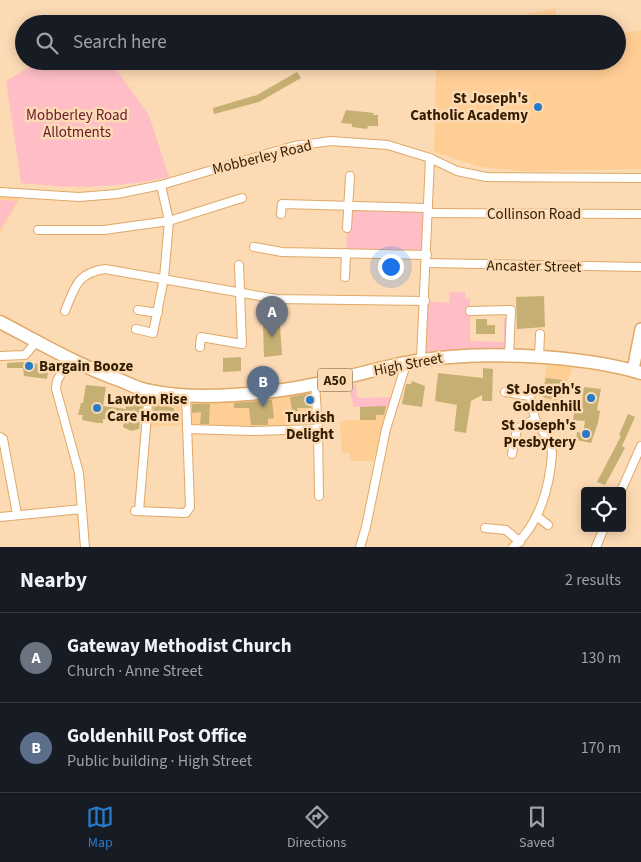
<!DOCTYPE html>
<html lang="en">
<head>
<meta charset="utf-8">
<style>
	:root { --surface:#171b24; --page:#20242c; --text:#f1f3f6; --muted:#9ea1a6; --line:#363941; --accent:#267ac8 }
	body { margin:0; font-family:"Source Sans 3",sans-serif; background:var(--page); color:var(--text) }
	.controls { position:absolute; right:15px; bottom:15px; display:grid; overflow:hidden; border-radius:5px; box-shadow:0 2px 12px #0003 }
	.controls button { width:45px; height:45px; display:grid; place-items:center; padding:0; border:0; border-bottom:1px solid var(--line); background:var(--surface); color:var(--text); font:25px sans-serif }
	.you { position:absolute; left:390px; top:266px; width:18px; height:18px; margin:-12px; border:4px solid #fff; border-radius:50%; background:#1a73e8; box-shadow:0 0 0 8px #1a73e833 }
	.badge { display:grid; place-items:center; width:32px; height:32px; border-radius:50%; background:var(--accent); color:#fff; font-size:16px; font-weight:700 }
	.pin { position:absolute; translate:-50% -41px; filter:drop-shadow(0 1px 2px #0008) }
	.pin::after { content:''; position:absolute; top:26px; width:18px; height:15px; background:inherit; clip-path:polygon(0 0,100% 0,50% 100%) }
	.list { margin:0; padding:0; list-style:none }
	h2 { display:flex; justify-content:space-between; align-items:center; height:65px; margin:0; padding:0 20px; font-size:21px }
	h2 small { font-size:16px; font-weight:400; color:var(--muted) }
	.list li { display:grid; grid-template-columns:32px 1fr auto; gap:15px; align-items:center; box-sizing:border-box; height:90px; padding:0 20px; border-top:1px solid var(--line) }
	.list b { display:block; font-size:19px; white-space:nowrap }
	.list p { margin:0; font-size:16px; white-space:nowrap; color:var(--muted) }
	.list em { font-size:16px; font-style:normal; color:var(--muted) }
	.icon { flex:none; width:28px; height:28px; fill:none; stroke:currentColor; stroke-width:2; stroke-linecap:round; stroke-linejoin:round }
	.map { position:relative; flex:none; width:641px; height:547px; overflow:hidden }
	.search { position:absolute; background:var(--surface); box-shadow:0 2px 12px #0003; left:15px; right:15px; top:15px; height:55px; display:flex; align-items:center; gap:12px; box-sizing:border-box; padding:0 18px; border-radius:28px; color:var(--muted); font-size:19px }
	.sheet { height:245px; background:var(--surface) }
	nav { display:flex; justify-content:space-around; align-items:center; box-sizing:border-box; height:70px; border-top:1px solid var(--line); background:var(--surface); font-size:14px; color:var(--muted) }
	nav a { display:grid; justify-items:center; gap:2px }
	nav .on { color:var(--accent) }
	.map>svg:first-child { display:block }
</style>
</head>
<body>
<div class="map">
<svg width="641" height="547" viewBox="0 0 641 547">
	<rect width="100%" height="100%" fill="#fcdab4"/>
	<g fill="#ffce95">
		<polygon points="556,8 555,24 482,24"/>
		<polygon points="641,30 641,169 523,171 481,167 434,152 436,61 617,61 617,34"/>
		<polygon points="0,196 20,198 0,233"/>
		<polygon points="547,364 572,367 560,406 540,403"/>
		<polygon points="312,393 312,422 246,429 191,426 192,401"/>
		<polygon points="153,398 177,401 180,405 180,425 149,427"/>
		<polygon points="360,407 390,407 373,461 351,461 350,453 342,453 340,423 345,420 360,420"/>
	</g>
	<g fill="#ffbec6">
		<path d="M39 61H110L149 115 169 177C120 188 71 189 21 183L6 81Z"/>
		<polygon points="0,200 17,201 0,230"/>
		<polygon points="348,207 428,208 427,255 346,253"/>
		<polygon points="450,292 465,292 465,299 470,299 470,341 504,342 504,318 511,318 509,354 421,357 425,301 449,303"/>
		<polygon points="358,383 356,384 357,396 360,398 393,397 390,407 354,407 348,386"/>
	</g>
	<g fill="#c5af72">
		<polygon points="297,72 301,78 259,102 214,114 213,108 257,95"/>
		<polygon points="346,110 374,113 373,115 378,115 378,126 368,126 367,129 352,127 352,124 341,123"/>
		<polygon points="544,296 545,327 517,329 516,297"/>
		<polygon points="476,319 487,319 487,325 495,325 495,334 476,334"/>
		<polygon points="263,325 280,325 282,355 264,357"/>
		<polygon points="241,357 241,371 223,372 223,358"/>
		<polygon points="24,362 49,365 47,379 24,376 23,368 7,368 7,363"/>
		<polygon points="483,368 493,369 492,401 482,401 482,395 471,401 466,433 454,431 457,405 435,401 438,373 483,378"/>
		<polygon points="546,378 562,380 557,400 542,397"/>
		<polygon points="412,381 425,386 422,407 402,404 406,384 411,384"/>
		<polygon points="86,385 106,387 103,406 126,409 127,396 143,398 139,429 131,431 123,427 124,421 103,419 103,423 97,423 82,420 83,415 78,415 81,403 83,403"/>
		<polygon points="584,387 601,389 597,410 600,411 598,423 591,443 576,440 577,432 583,433 585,421 573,420 575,407 581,408"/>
		<polygon points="310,393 311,408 297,408 298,411 292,411 290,397"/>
		<polygon points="154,400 171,402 171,408 174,408 173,419 157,418 157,413 153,413"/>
		<polygon points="272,400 274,418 268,419 268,425 251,425 249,408 234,408 234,403"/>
		<polygon points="192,404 210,404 209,424 200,424 201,412 192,413"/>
		<polygon points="386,406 384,415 376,415 376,420 360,420 360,407"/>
		<polygon points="628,414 635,417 622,446 625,448 605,485 597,482 621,436 619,435"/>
	</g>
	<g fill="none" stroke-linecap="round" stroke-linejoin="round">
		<g stroke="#dfa967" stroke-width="10">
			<g id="street">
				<polyline points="0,192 79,197 117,194 161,185 294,146 331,141 388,145 430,158 457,171 486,177 641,178"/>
				<polyline points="428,213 641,214"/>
				<polyline points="281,214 282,204 428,208"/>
				<polyline points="347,228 350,176"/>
				<polyline points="38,230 104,230 169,221 242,198"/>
				<polyline points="254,247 282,252 427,255"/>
				<polyline points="427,263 641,267"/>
				<polyline points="345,277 346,253"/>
				<polyline points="138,310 158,313"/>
				<path d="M65 311C75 287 77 273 105 269L277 299 425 301"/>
				<polyline points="470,311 511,310 509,357"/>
				<polyline points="136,329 153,333 164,278 169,221 161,185"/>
				<polyline points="200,347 201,337 242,344 239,265"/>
				<polyline points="0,356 25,355 36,342"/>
				<polyline points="539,357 540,334"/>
				<polyline points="69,359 57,381 56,389 79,473 85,547"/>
				<polyline points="421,360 430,158"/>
				<polyline points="315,384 318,429 319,496"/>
				<path d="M505 392 530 396 535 419 550 443 552 453C550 487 539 525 513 547"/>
				<polyline points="187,429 253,431 318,429"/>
				<polyline points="0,437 3,439 17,514"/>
				<polyline points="512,454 517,429 535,419"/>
				<polyline points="621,491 641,446"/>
				<polyline points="135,511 186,513 190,507 186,396"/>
				<polyline points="139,511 149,391"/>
				<polyline points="0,517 82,509"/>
				<polyline points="538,517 548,525"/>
				<polyline points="485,528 506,530 520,542"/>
				<polyline points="360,547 366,527 386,429 406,364"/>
				<polyline points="596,547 604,528"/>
			</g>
		</g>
		<g stroke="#dfa967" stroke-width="14">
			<polyline id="secondary" points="633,370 641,329"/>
		</g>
		<g stroke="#dfa967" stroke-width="15">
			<path id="primary" d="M0 322C40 343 79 366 122 381 131 385 141 390 151 391 197 401 269 394 316 384 352 377 387 365 423 360 485 351 580 355 641 373"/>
		</g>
		<use href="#street" stroke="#fff" stroke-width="8"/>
		<use href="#secondary" stroke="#fff" stroke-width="11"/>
		<use href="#primary" stroke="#fff" stroke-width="12"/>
	</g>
	<g fill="#267ac8" stroke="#fcdab4" stroke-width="2">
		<circle cx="538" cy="107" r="5"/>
		<circle cx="29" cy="366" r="5"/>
		<circle cx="591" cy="398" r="5"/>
		<circle cx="310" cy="400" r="5"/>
		<circle cx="97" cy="408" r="5"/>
		<circle cx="586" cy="434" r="5"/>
	</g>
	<g text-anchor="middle" stroke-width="5" stroke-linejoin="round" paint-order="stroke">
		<rect fill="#fcdab4" stroke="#6f5637" stroke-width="1" x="317.5" y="368.5" width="35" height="23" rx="4"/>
		<g font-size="14" font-weight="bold" fill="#321d01">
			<text x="335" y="385">A50</text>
		</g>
		<g font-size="15" font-weight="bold" fill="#321d01" stroke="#fcdab4" text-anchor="end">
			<text x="528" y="103">St Joseph's<tspan x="528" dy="17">Catholic Academy</tspan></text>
			<text x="39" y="371" text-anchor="start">Bargain Booze</text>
			<text x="581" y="394">St Joseph's<tspan x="581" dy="17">Goldenhill</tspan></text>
			<text x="107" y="404" text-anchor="start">Lawton Rise<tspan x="107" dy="17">Care Home</tspan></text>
			<text x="310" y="422" text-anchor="middle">Turkish<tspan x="310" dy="17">Delight</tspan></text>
			<text x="576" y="430">St Joseph's<tspan x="576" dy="17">Presbytery</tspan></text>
		</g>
		<g font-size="15" fill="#67172b" stroke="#fcdab4">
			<text x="77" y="120">Mobberley Road<tspan x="77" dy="17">Allotments</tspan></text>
		</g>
		<g font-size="15" fill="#321d01" stroke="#fcdab4">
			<text transform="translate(262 157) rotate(-14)" y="5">Mobberley Road</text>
			<text x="534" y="219">Collinson Road</text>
			<text transform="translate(534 266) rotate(1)" y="5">Ancaster Street</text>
			<text transform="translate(408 364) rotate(-11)" y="5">High Street</text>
		</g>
	</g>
</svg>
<div class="controls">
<button><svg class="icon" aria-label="locate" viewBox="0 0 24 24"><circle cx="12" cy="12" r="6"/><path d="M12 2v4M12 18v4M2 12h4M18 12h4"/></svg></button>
</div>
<div class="you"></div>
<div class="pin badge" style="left:272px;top:337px;background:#6b7280">A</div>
<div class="pin badge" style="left:263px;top:407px;background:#5c6f8a">B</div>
<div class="search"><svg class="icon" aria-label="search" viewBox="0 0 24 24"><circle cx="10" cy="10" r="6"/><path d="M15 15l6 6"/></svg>Search here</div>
</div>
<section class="sheet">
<h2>Nearby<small>2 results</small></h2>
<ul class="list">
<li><span class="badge" style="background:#6b7280">A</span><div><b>Gateway Methodist Church</b><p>Church · Anne Street</p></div><em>130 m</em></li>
<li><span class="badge" style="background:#5c6f8a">B</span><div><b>Goldenhill Post Office</b><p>Public building · High Street</p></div><em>170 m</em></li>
</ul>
</section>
<nav>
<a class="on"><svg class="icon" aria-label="map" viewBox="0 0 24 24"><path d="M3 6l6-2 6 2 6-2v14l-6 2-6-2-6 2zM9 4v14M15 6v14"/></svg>Map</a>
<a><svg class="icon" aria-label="directions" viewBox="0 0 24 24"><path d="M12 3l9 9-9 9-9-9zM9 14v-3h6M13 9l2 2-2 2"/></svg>Directions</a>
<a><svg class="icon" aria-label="saved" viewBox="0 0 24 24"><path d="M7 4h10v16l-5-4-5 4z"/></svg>Saved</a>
</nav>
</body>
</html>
